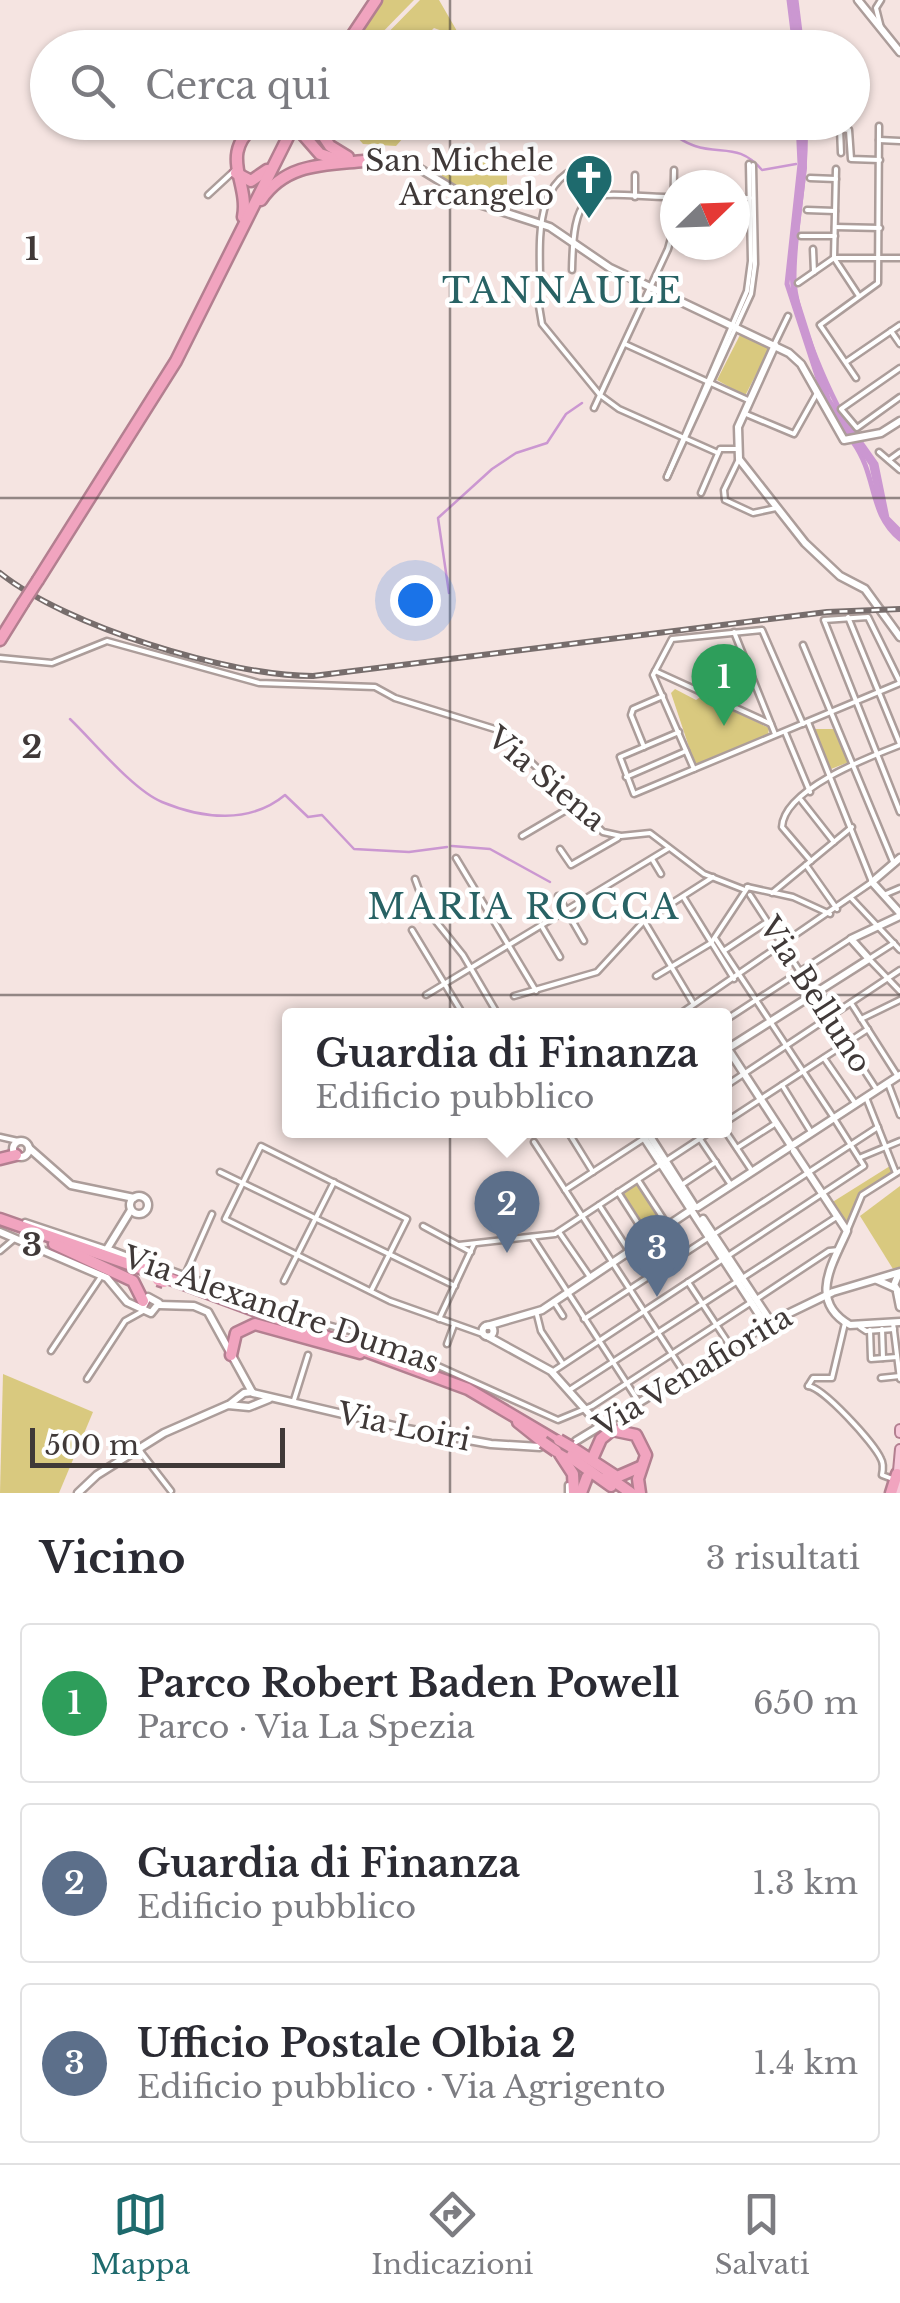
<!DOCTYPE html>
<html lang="it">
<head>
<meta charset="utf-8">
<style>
	:root { --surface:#fff; --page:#f7f7f7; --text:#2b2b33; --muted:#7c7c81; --line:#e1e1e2; --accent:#1e6a6d }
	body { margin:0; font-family:"Libre Baskerville",serif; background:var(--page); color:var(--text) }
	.compass { position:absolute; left:660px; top:170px; width:90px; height:90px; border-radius:50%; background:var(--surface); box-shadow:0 2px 8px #0004; rotate:67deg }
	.scale { position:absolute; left:30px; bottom:25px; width:255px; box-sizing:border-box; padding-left:10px; border:5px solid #403938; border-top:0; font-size:28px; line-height:35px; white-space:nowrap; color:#403938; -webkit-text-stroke:8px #fff; paint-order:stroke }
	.you { position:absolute; left:415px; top:600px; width:35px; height:35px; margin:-25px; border:8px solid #fff; border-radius:50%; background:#1a73e8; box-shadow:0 0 0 15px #1a73e833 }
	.badge { display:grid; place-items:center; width:65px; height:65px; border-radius:50%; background:var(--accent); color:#fff; font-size:32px; font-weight:700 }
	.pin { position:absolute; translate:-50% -82px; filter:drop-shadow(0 2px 5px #0008) }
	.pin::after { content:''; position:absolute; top:52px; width:35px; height:30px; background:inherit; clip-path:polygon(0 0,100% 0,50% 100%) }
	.popup { position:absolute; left:282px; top:1008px; width:450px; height:130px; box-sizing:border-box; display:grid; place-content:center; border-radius:10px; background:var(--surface); filter:drop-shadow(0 2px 8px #0005); font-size:32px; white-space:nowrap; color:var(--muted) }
	.popup b { font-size:38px; color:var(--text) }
	.popup::after { content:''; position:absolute; left:50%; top:100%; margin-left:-20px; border:20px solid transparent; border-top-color:var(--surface) }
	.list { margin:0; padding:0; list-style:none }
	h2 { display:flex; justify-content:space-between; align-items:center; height:130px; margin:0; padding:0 40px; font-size:42px }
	h2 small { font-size:32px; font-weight:400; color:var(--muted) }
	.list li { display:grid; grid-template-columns:65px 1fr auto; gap:30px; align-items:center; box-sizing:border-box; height:160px; margin:0 20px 20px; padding:0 20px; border:2px solid var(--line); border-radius:10px }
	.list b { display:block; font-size:38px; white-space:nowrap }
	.list p { margin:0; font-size:32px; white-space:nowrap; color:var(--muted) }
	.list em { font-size:32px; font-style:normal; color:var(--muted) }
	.icon { flex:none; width:55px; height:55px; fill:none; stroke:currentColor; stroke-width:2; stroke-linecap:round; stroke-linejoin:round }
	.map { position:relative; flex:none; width:900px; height:1493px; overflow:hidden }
	.search { position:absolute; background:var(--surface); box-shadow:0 2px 8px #0004; left:30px; right:30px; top:30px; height:110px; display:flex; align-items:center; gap:25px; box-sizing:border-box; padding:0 35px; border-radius:55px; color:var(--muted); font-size:38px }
	.sheet { height:670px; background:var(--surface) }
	nav { display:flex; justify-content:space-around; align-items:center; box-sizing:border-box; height:140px; border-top:2px solid var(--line); background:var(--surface); font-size:28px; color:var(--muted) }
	nav a { display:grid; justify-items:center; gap:5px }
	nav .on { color:var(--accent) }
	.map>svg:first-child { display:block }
</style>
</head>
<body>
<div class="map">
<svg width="900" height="1493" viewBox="0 0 900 1493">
	<rect width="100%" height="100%" fill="#f5e4e1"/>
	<g fill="#d9c97f">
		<polygon points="382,0 414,0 368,47 350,48"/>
		<polygon points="420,0 439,0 461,38 434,28 415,47 374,47"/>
		<polygon points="345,123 375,123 382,128 388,123 403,138 396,146 363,144"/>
		<path d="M432 157 450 168 507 158V210C481 204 438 185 432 157Z"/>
		<polygon points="741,333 769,349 745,396 717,380"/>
		<polygon points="675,689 696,700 702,696 769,728 768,735 699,764 694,762 671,693"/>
		<polygon points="814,729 836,729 849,762 831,769"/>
		<polygon points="890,1166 892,1173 859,1195 847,1226 831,1203"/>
		<polygon points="637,1183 665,1226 650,1235 622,1193"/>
		<polygon points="900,1186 900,1267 893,1269 860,1216"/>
		<polygon points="3,1374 93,1412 59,1493 0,1493"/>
	</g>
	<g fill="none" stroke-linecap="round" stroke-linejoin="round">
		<g stroke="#cb97d1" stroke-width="2.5">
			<path d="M665 131C676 135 684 143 695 146 722 155 739 143 762 170L796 164"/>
			<polyline points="802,166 804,168"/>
			<polyline points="449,593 438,518 492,469 516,453 547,443 566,414 582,403"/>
			<path d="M70 719C94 742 133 790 162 802 203 819 250 824 285 795L308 817 322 815 354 849 409 852 447 847"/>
			<polyline points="452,846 490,849 550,882"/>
		</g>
		<g stroke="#cb97d1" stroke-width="5">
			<polyline points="789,0 795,48"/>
			<polyline points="796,0 802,48"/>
			<polyline points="798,122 800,164 787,284 826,403"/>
			<path d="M805 122C808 175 794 225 794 277 794 315 833 404 855 435"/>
			<polyline points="837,421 848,437 852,436"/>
			<path d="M900 531 887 518 876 464 859 440 853 442C878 477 868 513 900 539"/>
		</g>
		<g stroke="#cb97d1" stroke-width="6">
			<polyline points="793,0 799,48"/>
			<polyline points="802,122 804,168 792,266 794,293 828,400 872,464 883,515 900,536"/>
		</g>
		<g stroke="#ac9d9a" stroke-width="9">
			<g id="street">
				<polyline points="881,0 876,8 881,28"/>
				<polyline points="879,140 900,141"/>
				<polyline points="841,153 840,129 849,130 851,159 880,160"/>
				<polyline points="810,178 836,179"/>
				<polyline points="712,185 712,177"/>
				<polyline points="208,195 235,170"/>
				<polyline points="635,197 635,175"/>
				<polyline points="735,198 750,198"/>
				<polyline points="807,210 835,211"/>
				<polyline points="835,227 880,228"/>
				<polyline points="801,236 835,236"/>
				<polyline points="813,249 814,272"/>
				<polyline points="834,258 836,169"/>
				<polyline points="834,258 859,296"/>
				<path d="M572 270C574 177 591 196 672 197"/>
				<path d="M540 275C539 228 537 167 600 163"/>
				<polyline points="798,283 834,258 900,258"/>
				<polyline points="539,306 542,324 600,395 619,409 718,453"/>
				<polyline points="891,331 900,344"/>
				<polyline points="775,343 788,316"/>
				<polyline points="625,344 748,400"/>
				<polyline points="846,362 900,325"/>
				<polyline points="900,368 841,409 857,428 900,397"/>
				<polyline points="856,378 820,325 878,283 879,126"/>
				<polyline points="594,408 668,249 673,231 674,170"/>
				<polyline points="746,414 794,434 817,393"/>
				<polyline points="879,452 900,470"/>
				<polyline points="739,459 724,490 725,500 753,513 776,508"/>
				<polyline points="889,460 900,452"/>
				<polyline points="667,477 751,294 755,264 753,165"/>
				<polyline points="667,477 747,291 751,261 749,164"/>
				<polyline points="701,493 720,449 736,449"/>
				<polyline points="848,617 900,744"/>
				<polyline points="734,632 775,734"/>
				<polyline points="803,645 894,864"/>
				<polyline points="0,658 52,663 107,641 259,683 375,687 395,698 498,730 603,832 621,836 650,833 704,874 745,890"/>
				<polyline points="655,671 771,724"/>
				<polyline points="900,682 868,617 824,620 900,812"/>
				<polyline points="679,732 620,757 634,794 900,683"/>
				<polyline points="785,732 810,792"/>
				<polyline points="644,747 631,715 633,709 663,696"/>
				<polyline points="694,769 653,675 672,639 762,630 803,724"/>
				<polyline points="626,777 686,751"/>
				<polyline points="801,800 834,842"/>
				<polyline points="522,836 573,806"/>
				<polyline points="560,849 571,865 618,838"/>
				<polyline points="456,858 536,991"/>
				<polyline points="652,859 661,874"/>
				<path d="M811 861 782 827C784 789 869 757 900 745"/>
				<polyline points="806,865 837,909"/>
				<polyline points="415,879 426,909 463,955 497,1013"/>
				<polyline points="747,887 793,897 830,914"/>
				<polyline points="772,893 852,827"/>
				<polyline points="886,894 900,888"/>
				<polyline points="750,895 877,1090"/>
				<polyline points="558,896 584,941"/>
				<polyline points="684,898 734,979"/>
				<polyline points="852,899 900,950"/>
				<polyline points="644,921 693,1003"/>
				<polyline points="541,925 560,957"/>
				<polyline points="412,930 464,1016"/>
				<polyline points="715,938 834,1118"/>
				<polyline points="894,943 869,959 900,991"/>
				<polyline points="725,950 767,922"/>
				<polyline points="656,976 711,943 748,887"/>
				<polyline points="426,995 669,848"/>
				<polyline points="514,996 597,972 644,921 713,877"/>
				<polyline points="851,1003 897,1075"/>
				<polyline points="677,1016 872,882 808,722"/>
				<polyline points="861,1019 900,1000"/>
				<polyline points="724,1021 850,939"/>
				<polyline points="824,1058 855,1103"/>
				<polyline points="782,1085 811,1132"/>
				<polyline points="889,1086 900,1115"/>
				<polyline points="724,1087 900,970"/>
				<polyline points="867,1100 896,1173"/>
				<polyline points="724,1123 868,1029"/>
				<polyline points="724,1129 752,1171"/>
				<polyline points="567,1130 593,1172"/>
				<polyline points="0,1137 18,1141"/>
				<polyline points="700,1139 731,1185"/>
				<polyline points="534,1142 683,1371"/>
				<polyline points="737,1148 773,1125"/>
				<polyline points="859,1158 900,1141"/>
				<polyline points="220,1172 455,1286"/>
				<polyline points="638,1180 670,1229"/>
				<polyline points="683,1184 716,1162"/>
				<polyline points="565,1190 657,1130"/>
				<polyline points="618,1192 650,1242"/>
				<polyline points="599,1205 631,1254"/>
				<polyline points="25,1222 106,1249"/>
				<polyline points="423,1226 471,1252"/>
				<polyline points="847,1231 862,1195 900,1171"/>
				<polyline points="559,1232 590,1277"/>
				<polyline points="532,1237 637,1399"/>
				<polyline points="459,1245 555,1234 713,1130"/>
				<polyline points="0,1251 13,1240"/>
				<polyline points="165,1268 298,1317 376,1338 558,1420 592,1406 750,1303"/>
				<polyline points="185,1275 212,1214"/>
				<polyline points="284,1281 334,1182"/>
				<polyline points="688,1282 729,1344"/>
				<polyline points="371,1291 407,1219 261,1146 225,1219 390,1301 483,1334"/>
				<polyline points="758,1298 829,1251 839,1250"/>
				<polyline points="554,1302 563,1316"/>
				<polyline points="537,1315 541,1331 563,1364"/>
				<polyline points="439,1319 474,1244"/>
				<polyline points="584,1319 878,1127"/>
				<polyline points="893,1323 900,1379"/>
				<polyline points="860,1327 866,1331 894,1329"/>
				<polyline points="882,1329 883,1358"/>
				<polyline points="870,1330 871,1359 897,1357"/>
				<polyline points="447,1344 454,1325"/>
				<polyline points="51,1351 102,1275"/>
				<polyline points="552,1372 864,1166 835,1120"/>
				<polyline points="881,1378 900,1376"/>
				<polyline points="87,1379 125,1321 143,1311"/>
				<path d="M808 1386C823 1387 874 1443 881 1459 884 1464 883 1470 882 1475L890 1478"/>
				<polyline points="808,1386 813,1378 832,1378 845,1323"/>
				<polyline points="571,1389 835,1218"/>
				<polyline points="293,1403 308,1355"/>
				<polyline points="140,1451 171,1491"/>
				<polyline points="568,1493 568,1485"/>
			</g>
		</g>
		<g stroke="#ac9d9a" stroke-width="11">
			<g id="secondary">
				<polyline points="858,0 900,52"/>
				<polyline points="364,161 393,161 417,167 476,203 550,227 610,268 789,353 801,364 844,440 881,433 900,421"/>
				<polyline points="775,345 738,427 739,459 805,543 840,576 865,589 900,637"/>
				<polyline points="900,858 872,882 900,913"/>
				<polyline points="728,1049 790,1144"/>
				<polyline points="724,1051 869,959 851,939 900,916"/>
				<polyline points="639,1130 766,1325"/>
				<polyline points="646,1130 695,1207"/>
				<circle cx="21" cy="1149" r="8"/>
				<polyline points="29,1148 71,1185 134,1198"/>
				<path d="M794 1151 847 1231C832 1265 808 1301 850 1325L900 1322"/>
				<circle cx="139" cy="1205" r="9"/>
				<polyline points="698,1207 900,1075"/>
				<polyline points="131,1210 107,1249 164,1271"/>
				<polyline points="703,1219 771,1322"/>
				<polyline points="0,1232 107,1278 127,1302 151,1313 159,1303 148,1297 143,1307"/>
				<polyline points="899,1273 894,1285 900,1294"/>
				<polyline points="877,1280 895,1288"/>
				<polyline points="897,1292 900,1307"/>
				<polyline points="159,1305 194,1306 208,1312 252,1392"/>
				<circle cx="488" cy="1331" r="5.5"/>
				<polyline points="487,1326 542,1310 691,1210"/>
				<polyline points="489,1337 551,1371 601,1427"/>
				<polyline points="253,1393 407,1429 491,1444 540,1447"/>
				<polyline points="230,1404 244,1393 252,1392"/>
				<polyline points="576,1441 771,1322 833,1292 900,1272"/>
				<polyline points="78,1493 97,1475 164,1433 228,1405 249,1407 269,1399"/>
			</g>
		</g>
		<g stroke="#b37f90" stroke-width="12">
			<g id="primary">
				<polyline points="900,1429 900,1433"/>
				<polyline points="896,1493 900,1449"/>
			</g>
		</g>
		<g stroke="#b37f90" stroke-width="15">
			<g id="highway">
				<polyline points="344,48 376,0"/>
				<polyline points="292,122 320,154 338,160"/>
				<polyline points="314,122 330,146 348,157"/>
				<polyline points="236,173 251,181 267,170"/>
				<path d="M261 200C286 163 324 165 364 161"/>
				<path d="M243 217C250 181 216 154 259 122"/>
				<polyline points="38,580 176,361 293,127"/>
				<polyline points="0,640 23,603"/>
				<polyline points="0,1159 16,1155"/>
				<polyline points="0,1219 160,1275"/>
				<polyline points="54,1244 133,1281 143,1301"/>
				<polyline points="165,1277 468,1389 556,1441"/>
				<polyline points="231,1355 236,1333 255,1324 360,1353"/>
				<polyline points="518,1422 543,1442"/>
				<polyline points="571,1447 617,1477 640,1467"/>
				<polyline points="559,1449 611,1486"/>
				<polyline points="560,1454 573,1474 574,1493"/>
				<polyline points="593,1457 601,1439 612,1430 636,1435 646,1455 638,1479 640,1493"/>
				<polyline points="607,1476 631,1493"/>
				<polyline points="581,1493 587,1477"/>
				<polyline points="891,1493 897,1474"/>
			</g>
		</g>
		<use href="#street" stroke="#fff" stroke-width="4"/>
		<use href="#secondary" stroke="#fff" stroke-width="6"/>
		<use href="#primary" stroke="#f7c8d9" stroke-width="8"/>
		<use href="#highway" stroke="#f1a4bf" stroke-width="10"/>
		<g stroke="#776d6c" stroke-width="6">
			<path id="rail" d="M0 573C66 626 228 676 313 676L827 612 900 609"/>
		</g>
		<use href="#rail" stroke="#fff" stroke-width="2.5" stroke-dasharray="8" stroke-linecap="butt"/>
		<g stroke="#b37f90" stroke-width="15" stroke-linecap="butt">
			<g id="highway-bridge">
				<polyline points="293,127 296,122"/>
				<polyline points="23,603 38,580"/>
				<polyline points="158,1280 164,1282"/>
				<polyline points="559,1440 571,1447"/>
				<polyline points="543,1442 556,1451"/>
			</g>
		</g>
		<use href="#highway-bridge" stroke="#f1a4bf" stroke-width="10"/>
	</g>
	<path fill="none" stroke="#403938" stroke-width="2.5" stroke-opacity="0.55" d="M450 0V48M450 122V1493M0 498H900M0 995H900"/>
	<defs>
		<g id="church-pin" transform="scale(2.5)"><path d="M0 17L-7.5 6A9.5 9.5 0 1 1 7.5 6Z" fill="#1e6a6d" stroke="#fff"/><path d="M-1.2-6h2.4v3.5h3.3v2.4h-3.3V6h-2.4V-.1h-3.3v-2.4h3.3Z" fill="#fff"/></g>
	</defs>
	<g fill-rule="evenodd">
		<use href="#church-pin" x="589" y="178"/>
	</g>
	<g text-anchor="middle" stroke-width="9" stroke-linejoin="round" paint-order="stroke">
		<g font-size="30" fill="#403938" stroke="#fff" text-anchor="end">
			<text x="554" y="171">San Michele<tspan x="554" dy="34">Arcangelo</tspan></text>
		</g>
		<g font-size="30" fill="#403938" stroke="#fff">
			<text transform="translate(546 779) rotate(40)" y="10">Via Siena</text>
			<text transform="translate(815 995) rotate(57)" y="10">Via Belluno</text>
			<text transform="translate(281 1310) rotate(19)" y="10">Via Alexandre Dumas</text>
			<text transform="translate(693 1372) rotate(-31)" y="10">Via Venafiorita</text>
			<text transform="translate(404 1427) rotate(12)" y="10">Via Loiri</text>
		</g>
		<g font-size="35" letter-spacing="2.5" fill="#286264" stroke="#fff">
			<text x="563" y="303">TANNAULE</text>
			<text x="524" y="919">MARIA ROCCA</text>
		</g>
	</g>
	<g font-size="32" text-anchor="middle" font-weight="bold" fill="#403938" stroke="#fff" stroke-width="9" stroke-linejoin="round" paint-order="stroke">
		<text x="32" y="260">1</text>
		<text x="32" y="758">2</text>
		<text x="32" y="1256">3</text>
	</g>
</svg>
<svg class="compass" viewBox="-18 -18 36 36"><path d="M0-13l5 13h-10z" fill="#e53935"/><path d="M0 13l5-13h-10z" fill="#7c7c81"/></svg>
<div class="scale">500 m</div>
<div class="you"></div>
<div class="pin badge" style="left:724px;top:726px;background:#2e9e5b">1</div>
<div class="pin badge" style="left:507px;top:1253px;background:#5c6f8a">2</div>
<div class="popup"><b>Guardia di Finanza</b>Edificio pubblico</div>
<div class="pin badge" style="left:657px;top:1297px;background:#5c6f8a">3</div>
<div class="search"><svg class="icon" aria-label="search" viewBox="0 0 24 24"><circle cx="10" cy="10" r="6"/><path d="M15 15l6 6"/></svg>Cerca qui</div>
</div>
<section class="sheet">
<h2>Vicino<small>3 risultati</small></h2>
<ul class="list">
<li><span class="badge" style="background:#2e9e5b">1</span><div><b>Parco Robert Baden Powell</b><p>Parco · Via La Spezia</p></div><em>650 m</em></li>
<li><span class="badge" style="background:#5c6f8a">2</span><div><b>Guardia di Finanza</b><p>Edificio pubblico</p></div><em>1.3 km</em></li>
<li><span class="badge" style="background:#5c6f8a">3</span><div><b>Ufficio Postale Olbia 2</b><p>Edificio pubblico · Via Agrigento</p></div><em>1.4 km</em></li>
</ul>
</section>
<nav>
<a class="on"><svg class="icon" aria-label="map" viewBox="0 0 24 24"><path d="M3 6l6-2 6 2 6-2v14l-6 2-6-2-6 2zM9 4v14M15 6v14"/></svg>Mappa</a>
<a><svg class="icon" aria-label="directions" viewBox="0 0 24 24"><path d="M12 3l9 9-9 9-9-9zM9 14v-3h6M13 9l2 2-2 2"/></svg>Indicazioni</a>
<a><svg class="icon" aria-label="saved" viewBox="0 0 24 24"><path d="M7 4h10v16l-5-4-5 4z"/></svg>Salvati</a>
</nav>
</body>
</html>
